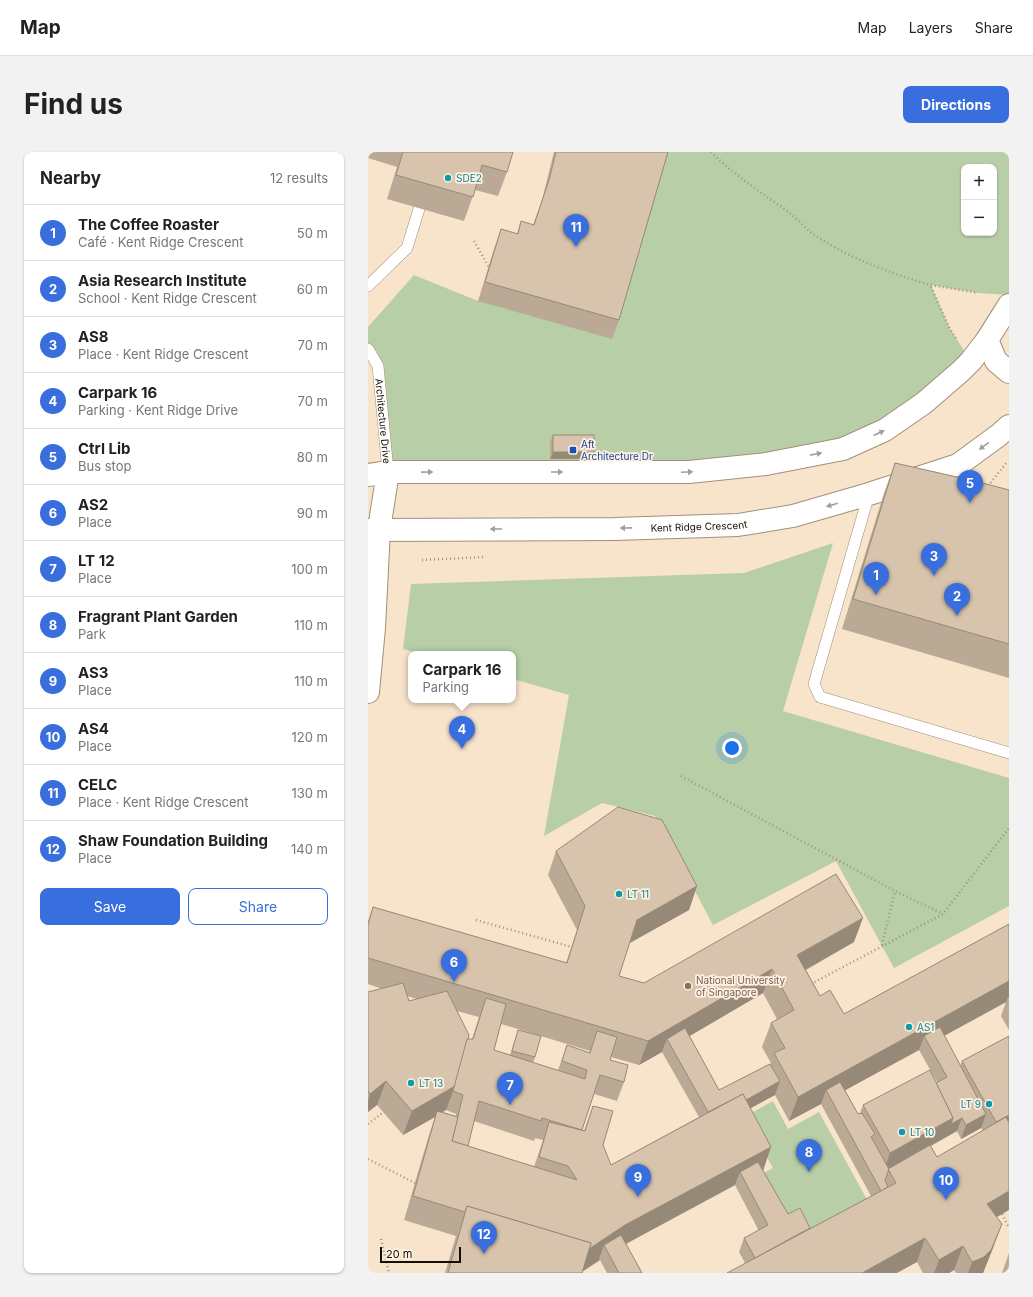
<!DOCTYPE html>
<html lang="en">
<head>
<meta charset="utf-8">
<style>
	:root { --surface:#fff; --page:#f2f2f2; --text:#222; --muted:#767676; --line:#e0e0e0; --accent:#386ede }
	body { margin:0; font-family:Inter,sans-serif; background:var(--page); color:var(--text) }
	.controls { position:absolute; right:12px; top:12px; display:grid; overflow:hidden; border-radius:8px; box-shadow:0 1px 3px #0004 }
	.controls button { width:36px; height:36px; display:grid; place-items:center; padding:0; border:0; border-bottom:1px solid var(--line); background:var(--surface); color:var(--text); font:20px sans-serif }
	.scale { position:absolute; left:12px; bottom:10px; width:81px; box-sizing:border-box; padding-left:4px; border:2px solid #140e06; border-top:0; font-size:11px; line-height:14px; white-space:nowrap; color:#140e06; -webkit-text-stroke:3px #fff2e3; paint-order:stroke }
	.you { position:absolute; left:364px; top:596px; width:14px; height:14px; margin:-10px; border:3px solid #fff; border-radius:50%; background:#1a73e8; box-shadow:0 0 0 6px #1a73e833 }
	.badge { display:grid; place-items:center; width:26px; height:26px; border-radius:50%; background:var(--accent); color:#fff; font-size:13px; font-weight:700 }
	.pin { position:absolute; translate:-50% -33px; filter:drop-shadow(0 1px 2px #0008) }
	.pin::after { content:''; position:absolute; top:21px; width:14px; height:12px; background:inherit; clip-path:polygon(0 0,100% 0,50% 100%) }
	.popup { position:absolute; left:40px; top:499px; width:108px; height:52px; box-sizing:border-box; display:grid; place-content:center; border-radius:8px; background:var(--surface); filter:drop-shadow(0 1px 3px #0005); font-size:13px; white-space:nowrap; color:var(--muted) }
	.popup b { font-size:15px; color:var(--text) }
	.popup::after { content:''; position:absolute; left:50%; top:100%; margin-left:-8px; border:8px solid transparent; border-top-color:var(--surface) }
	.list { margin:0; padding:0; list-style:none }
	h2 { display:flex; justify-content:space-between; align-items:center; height:52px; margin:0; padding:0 16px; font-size:17px }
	h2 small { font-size:13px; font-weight:400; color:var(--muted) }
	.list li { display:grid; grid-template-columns:26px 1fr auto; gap:12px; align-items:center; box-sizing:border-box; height:56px; padding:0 16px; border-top:1px solid var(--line) }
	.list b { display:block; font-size:15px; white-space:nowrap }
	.list p { margin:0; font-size:13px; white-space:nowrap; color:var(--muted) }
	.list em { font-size:13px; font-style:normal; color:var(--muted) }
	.actions { display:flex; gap:8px; padding:12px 16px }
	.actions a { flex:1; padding:9px 0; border:1px solid var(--accent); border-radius:8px; text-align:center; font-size:14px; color:var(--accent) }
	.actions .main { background:var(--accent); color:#fff }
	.map { position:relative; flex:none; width:641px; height:1121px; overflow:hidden; border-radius:8px }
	header { display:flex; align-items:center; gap:24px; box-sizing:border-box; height:56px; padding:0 20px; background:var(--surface); border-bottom:1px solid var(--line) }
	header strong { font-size:19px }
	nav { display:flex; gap:22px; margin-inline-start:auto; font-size:14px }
	.intro { display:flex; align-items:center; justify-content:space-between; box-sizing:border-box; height:96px; padding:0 24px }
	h1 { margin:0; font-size:28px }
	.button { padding:10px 18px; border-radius:8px; background:var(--accent); color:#fff; font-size:14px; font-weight:700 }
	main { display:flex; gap:24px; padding:0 24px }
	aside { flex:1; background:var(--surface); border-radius:8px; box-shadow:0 1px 3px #0004 }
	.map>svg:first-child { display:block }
</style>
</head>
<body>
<header>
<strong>Map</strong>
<nav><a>Map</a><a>Layers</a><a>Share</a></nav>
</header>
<div class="intro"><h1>Find us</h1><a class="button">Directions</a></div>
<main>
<aside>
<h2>Nearby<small>12 results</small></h2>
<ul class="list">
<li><span class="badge">1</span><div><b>The Coffee Roaster</b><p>Café · Kent Ridge Crescent</p></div><em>50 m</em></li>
<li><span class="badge">2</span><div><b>Asia Research Institute</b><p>School · Kent Ridge Crescent</p></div><em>60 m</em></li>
<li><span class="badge">3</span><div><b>AS8</b><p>Place · Kent Ridge Crescent</p></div><em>70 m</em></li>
<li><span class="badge">4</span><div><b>Carpark 16</b><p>Parking · Kent Ridge Drive</p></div><em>70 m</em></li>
<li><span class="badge">5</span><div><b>Ctrl Lib</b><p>Bus stop</p></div><em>80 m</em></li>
<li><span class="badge">6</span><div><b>AS2</b><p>Place</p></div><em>90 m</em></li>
<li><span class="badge">7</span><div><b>LT 12</b><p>Place</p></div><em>100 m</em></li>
<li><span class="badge">8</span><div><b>Fragrant Plant Garden</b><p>Park</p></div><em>110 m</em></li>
<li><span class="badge">9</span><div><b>AS3</b><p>Place</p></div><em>110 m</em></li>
<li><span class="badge">10</span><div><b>AS4</b><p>Place</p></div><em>120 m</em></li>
<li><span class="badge">11</span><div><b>CELC</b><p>Place · Kent Ridge Crescent</p></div><em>130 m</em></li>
<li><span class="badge">12</span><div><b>Shaw Foundation Building</b><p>Place</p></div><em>140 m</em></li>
</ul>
<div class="actions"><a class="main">Save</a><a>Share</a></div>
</aside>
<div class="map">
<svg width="641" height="1121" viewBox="0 0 641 1121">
	<rect width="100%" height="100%" fill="#f8e3cb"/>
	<g fill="#b8cea7" fill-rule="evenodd">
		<path d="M299 0H641V143L610 141 563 133 582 177 603 209 517 278 398 312 20 320 10 214 0 197V175L46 123 110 149ZM596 15H626V81H596Z"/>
		<polygon points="465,391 415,559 641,626 641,754 526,816 468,709 345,773 287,664 234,651 176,684 201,543 145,527 145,502 53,502 35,497 43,432 376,421"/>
		<polygon points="405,949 420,977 451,960 503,1055 445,1087 418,1071 392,1023 405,1016 376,965"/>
	</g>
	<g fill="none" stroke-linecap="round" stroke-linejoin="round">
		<g stroke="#a28f78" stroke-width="12">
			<g id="lane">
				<polyline points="0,134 39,96 51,57"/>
				<path id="s1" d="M0 197 10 214 20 320"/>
				<polyline points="501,342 446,532 452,545 641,601"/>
			</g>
		</g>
		<g stroke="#a28f78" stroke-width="24">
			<g id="street">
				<polyline points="619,188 628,209 641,220"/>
				<polyline points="0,323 20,320 321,320 398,312 475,297 517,278 556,251 593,219 603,209 619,188 641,153"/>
				<path id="s2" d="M0 378 247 377 370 373 425 364 501 342 590 313 631 283 641 274"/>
				<polyline points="0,540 6,476 11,377 20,320"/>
			</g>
		</g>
		<g stroke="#a19280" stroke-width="2.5" stroke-dasharray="1 3" stroke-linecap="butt">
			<path d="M343 0C365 22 392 40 418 58 428 65 437 77 448 84 483 107 522 121 562 133"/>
			<polyline points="106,89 122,117"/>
			<polyline points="588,186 582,177 562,133 610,141"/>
			<polyline points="620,334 639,310"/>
			<polyline points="54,408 116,405"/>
			<polyline points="313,624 527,739 575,762"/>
			<polyline points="108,768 204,795"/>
			<polyline points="514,793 527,739"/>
			<polyline points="443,832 575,762 641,676"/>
			<polyline points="0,972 18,958"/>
			<polyline points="0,1007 49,1032"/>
			<polyline points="634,1062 641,1076"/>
			<polyline points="13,1087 21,1121"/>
		</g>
		<use href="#lane" stroke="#fff" stroke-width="11"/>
		<use href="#street" stroke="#fff" stroke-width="22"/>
	</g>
	<g fill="#baa994" fill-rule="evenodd">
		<polygon points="0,0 145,0 139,20 130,44 107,38 96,69 19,47 29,15 0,6"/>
		<polygon points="186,0 300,0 251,168 244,187 110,149 126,97 133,77 149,82 153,69 165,73 174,48"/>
		<polygon points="185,283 224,307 182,307 182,290"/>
		<polygon points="527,311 641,338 641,526 474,477 516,341"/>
		<path d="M188 699 329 734 321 758 261 791 251 824 276 831 486 790 438 818 452 844 476 862 641 772V878L633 864 638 850 576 884 592 914 594 909 641 884 629 1065 625 1096 615 1121H588L586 1118 581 1121H555L549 1110 377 1111 371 1100 376 1086 391 1079 367 1033 258 1092 274 1121H239L232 1108 215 1119 214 1121H77L88 1084 36 1068 61 983 67 965 35 983 9 953 0 960V840L14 837 0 832V769L5 755 198 811 209 778 180 723ZM395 841 409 867 403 871 394 895 403 911 402 912 351 938 321 884ZM39 844 49 847 41 849ZM89 859 111 865 104 887H99ZM133 872 222 899 221 901 199 893 190 918 165 911 167 905 150 878 142 903 126 898ZM551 898 569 930 495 953 492 961 490 962 477 938ZM294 900 331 965 243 1013 235 993 225 954 216 979 214 978 226 942 249 949 256 930 242 908 243 905 271 913ZM407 943 421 969 453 952 503 1044 441 1077 442 1076 420 1062 395 1018 382 956ZM78 958 88 962V964L75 960ZM106 969 166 989 167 986 175 988 166 1015 100 994ZM613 976 615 979 569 1005 563 994 589 979 593 987Z"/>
		<polygon points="641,1101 641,1121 634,1121"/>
	</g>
	<g fill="#978978">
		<polygon points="185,300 226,300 224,307 182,307"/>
		<polygon points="329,734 321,758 260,792 269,768"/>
		<polygon points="495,766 486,790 421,827 429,803"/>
		<polygon points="404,817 395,841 303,895 299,887 294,900 271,913 280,889"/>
		<polygon points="641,829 641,846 640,845 638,850 561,892 556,884 551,898 463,946 458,938 453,952 421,969 430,945"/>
		<polygon points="18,929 9,953 0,960 0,948 2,942"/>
		<polygon points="412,929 407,943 339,980 344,966"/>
		<polygon points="87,934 78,958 68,964 69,959 67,965 35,983 44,959"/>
		<polygon points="618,962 613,976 593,987 598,973"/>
		<polygon points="641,963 641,979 621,990 628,970"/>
		<polygon points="585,966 594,966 589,979 515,1020 522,1001"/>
		<polygon points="403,995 395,1019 372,1020 367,1033 248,1097 236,1093 231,1107 232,1108 212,1121 220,1097 257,1073"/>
		<polygon points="641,1039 641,1058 610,1076 619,1052"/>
		<polygon points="634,1072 625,1096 615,1121 600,1121 604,1110"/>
		<polygon points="557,1086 549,1110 529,1121 494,1121"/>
		<polygon points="595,1094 586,1118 581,1121 566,1121 571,1108"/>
	</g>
	<g fill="#d8c4ac" stroke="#978978">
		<polygon points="35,0 145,0 139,20 114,13 105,45 28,23"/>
		<polygon points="188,0 300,0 251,168 117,130 133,77 150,82 153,69 166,73 181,28"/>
		<rect x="185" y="283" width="41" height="17"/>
		<polygon points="527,311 611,330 641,338 641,492 485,447"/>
		<polygon points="250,655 294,668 329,734 269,768 251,824 276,831 468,722 495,766 429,803 452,844 462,838 476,862 641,772 641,829 430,945 406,901 417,896 403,871 426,858 404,817 280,889 0,806 0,773 5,755 199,811 217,754 188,699"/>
		<polygon points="35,831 41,849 79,839 101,883 87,934 44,959 18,929 2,942 0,939 0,840"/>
		<polygon points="118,846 138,852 126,898 217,927 219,918 194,909 199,893 222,901 229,879 249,885 242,908 260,913 256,930 232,923 214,978 174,966 173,969 111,949 100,994 84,989 95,943 85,939 99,887 105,887"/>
		<polygon points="572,875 618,962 598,973 594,966 583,972 585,966 568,931 579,925 556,884"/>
		<polygon points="317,876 351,938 402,912 412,929 378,948 375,942 340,960 299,887"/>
		<polygon points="150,878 173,884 167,905 144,899"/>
		<polygon points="641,884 641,963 628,970 594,909"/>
		<polygon points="562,918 585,966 522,1001 495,953"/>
		<polygon points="472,930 490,962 494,961 507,982 503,985 521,1017 517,1028 520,1035 513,1039 458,938"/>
		<polygon points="375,942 403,995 257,1073 221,1097 223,1091 99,1054 97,1060 45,1044 69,959 90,965 84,989 209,1028 200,1014 171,1005 181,970 217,979 225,954 245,959 235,993 243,1013"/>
		<polygon points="638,965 641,971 641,1039 619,1052 634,1072 623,1098 616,1105 604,1110 595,1094 571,1108 557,1086 494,1121 359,1121 528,1031 520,1017 562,993 569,1005"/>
		<polygon points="390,1010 420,1062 432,1056 442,1076 427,1084 387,1106 376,1086 400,1073 372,1020"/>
		<polygon points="99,1054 223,1091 214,1121 80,1121"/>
		<polygon points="253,1083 274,1121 251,1121 236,1093"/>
	</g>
	<defs><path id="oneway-solid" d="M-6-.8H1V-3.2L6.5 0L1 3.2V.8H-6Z"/></defs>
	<g fill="#a19f9b">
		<use href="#oneway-solid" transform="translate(511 281) rotate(-24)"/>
		<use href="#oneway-solid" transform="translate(616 294) rotate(144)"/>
		<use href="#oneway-solid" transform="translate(448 302) rotate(-11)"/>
		<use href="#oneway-solid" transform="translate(59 320) rotate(-1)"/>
		<use href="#oneway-solid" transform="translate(189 320)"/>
		<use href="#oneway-solid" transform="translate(319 320) rotate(-2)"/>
		<use href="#oneway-solid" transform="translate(464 353) rotate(164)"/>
		<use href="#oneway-solid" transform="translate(258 376) rotate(179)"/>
		<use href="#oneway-solid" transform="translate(128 377) rotate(180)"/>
	</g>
	<g fill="#0f9aa8" stroke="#fff2e3" stroke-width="1.5">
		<circle cx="80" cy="26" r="4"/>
		<circle cx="251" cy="742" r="4"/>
		<circle cx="541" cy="875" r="4"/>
		<circle cx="43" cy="931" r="4"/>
		<circle cx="621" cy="952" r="4"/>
		<circle cx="534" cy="980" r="4"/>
	</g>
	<rect fill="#1a4fb4" stroke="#fff2e3" stroke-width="1.5" x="201" y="294" width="8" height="8" rx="2"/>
	<circle fill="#8d6e63" stroke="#fff2e3" stroke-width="1.5" cx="320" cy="834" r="4"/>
	<g text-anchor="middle" stroke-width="3.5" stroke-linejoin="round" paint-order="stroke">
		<g font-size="10" fill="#0d838f" stroke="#fff2e3" text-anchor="start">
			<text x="88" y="30">SDE2</text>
			<text x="259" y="746">LT 11</text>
			<text x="549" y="879">AS1</text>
			<text x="51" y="935">LT 13</text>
			<text x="613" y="956" text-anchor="end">LT 9</text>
			<text x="542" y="984">LT 10</text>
		</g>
		<g font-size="10" fill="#140e06" stroke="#fff2e3">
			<text dy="4" stroke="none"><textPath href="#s1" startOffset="75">Architecture Drive</textPath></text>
			<text dy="4" stroke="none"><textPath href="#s2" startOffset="331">Kent Ridge Crescent</textPath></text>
		</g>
		<g font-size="10" fill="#164399" stroke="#fff2e3" text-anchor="start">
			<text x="213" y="296">Aft<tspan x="213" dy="12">Architecture Dr</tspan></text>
		</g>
		<g font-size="10" fill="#785e54" stroke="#fff2e3" text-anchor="start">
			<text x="328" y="832">National University<tspan x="328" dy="12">of Singapore</tspan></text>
		</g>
	</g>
</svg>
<div class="controls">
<button>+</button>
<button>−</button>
</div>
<div class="scale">20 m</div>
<div class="you"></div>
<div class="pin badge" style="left:508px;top:443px">1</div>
<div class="pin badge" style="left:589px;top:464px">2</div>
<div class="pin badge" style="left:566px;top:424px">3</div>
<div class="pin badge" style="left:94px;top:597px">4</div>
<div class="popup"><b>Carpark 16</b>Parking</div>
<div class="pin badge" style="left:602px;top:351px">5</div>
<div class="pin badge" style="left:86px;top:830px">6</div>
<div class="pin badge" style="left:142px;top:953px">7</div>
<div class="pin badge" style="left:441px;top:1020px">8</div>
<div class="pin badge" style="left:270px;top:1045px">9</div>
<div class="pin badge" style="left:578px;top:1048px">10</div>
<div class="pin badge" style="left:208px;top:95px">11</div>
<div class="pin badge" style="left:116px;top:1102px">12</div>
</div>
</main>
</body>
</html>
